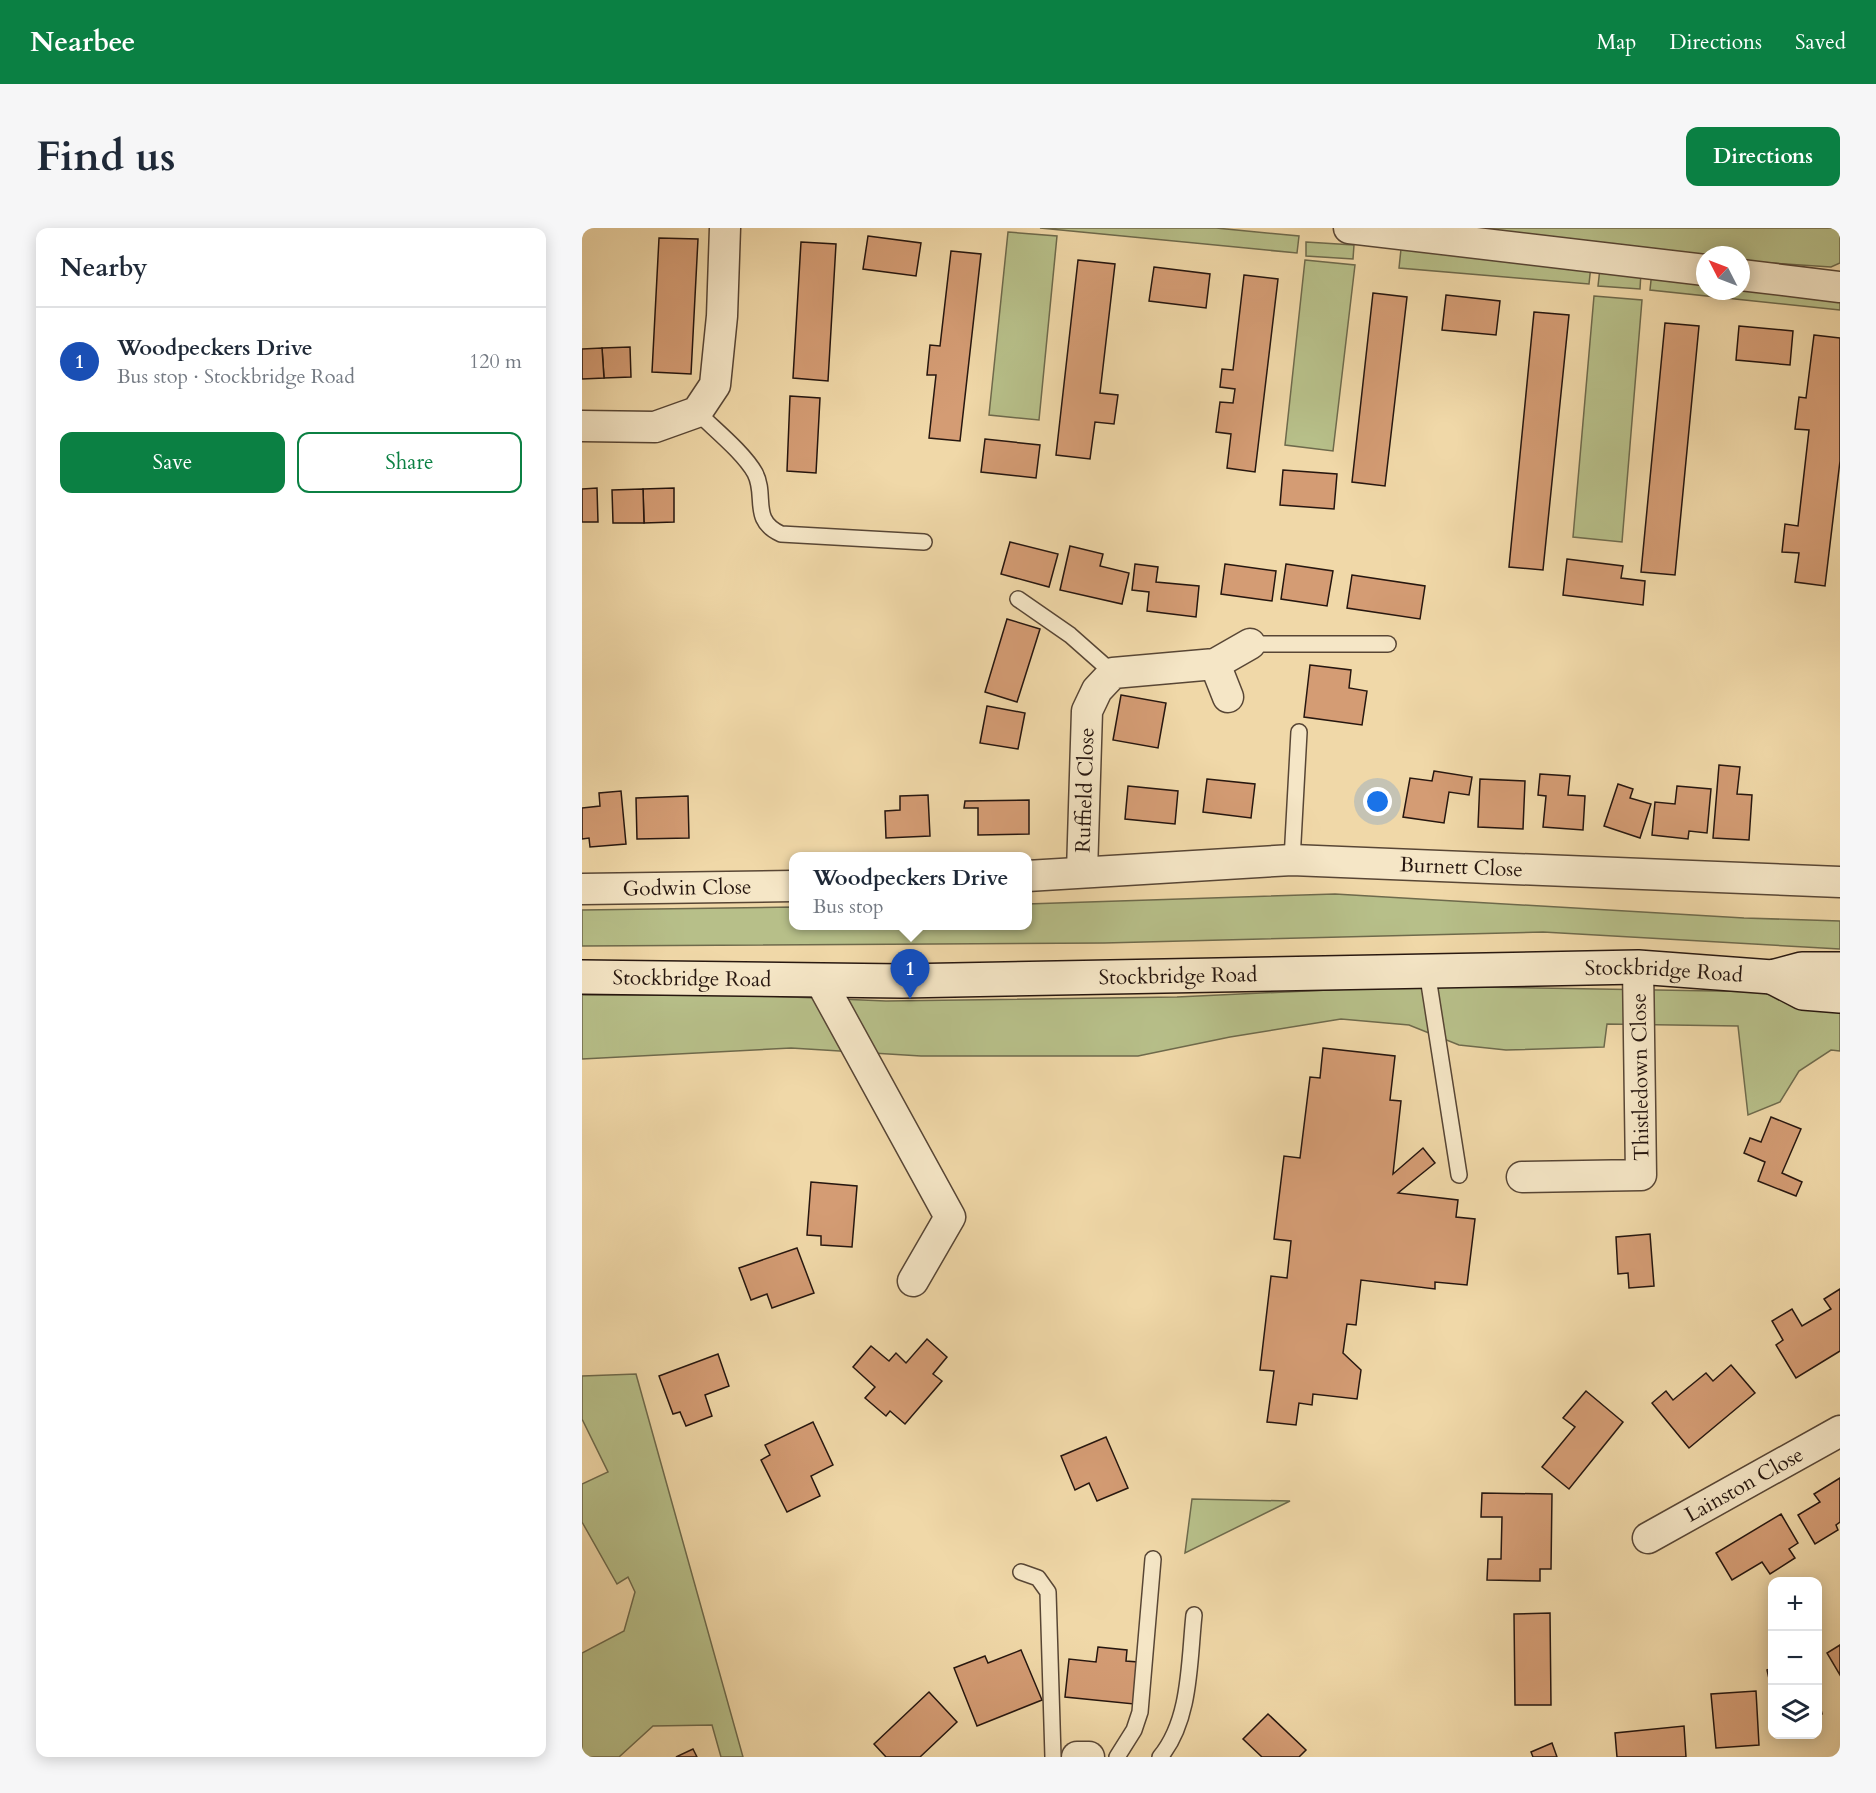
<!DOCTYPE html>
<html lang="en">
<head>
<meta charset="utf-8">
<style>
	:root { --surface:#fff; --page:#f6f6f7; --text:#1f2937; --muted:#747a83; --line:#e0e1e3; --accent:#0b8043 }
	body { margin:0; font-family:Cardo,serif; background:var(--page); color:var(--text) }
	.controls { position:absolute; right:18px; bottom:18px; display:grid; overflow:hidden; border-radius:12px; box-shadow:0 3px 15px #0003 }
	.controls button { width:54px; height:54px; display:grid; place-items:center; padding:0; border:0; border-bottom:2px solid var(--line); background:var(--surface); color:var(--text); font:30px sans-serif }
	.compass { position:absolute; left:1114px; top:18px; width:54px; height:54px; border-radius:50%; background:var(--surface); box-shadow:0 3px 15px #0003; rotate:312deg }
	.you { position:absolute; left:796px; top:574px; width:21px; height:21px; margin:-15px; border:4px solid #fff; border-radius:50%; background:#1a73e8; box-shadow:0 0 0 9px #1a73e833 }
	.badge { display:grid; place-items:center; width:39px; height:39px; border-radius:50%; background:var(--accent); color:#fff; font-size:20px; font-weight:700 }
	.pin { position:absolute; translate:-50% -50px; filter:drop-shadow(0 2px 3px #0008) }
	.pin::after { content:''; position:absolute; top:32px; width:21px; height:18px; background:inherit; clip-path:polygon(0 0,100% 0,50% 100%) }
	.popup { position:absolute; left:207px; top:624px; width:243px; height:78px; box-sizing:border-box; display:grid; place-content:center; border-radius:12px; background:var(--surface); filter:drop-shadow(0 2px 4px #0005); font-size:20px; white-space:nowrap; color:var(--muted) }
	.popup b { font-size:22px; color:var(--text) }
	.popup::after { content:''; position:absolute; left:50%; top:100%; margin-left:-12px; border:12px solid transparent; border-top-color:var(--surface) }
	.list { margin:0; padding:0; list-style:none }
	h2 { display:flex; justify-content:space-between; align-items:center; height:78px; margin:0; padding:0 24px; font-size:26px }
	h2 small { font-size:20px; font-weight:400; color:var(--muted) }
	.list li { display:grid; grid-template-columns:39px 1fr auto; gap:18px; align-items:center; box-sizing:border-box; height:108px; padding:0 24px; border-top:2px solid var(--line) }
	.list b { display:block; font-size:22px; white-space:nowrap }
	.list p { margin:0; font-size:20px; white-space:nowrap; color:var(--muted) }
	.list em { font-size:20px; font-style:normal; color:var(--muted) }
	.actions { display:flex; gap:12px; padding:18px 24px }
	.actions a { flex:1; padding:14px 0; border:2px solid var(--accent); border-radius:12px; text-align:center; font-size:21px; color:var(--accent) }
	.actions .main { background:var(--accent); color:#fff }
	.icon { flex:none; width:33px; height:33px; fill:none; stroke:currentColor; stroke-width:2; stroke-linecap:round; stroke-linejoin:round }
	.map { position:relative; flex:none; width:1258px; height:1529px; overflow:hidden; border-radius:12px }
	header { display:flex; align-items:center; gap:36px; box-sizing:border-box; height:84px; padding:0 30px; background:var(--accent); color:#fff }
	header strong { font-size:28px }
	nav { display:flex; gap:33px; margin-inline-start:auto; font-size:21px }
	.intro { display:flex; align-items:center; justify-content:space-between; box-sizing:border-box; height:144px; padding:0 36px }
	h1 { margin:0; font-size:42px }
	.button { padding:15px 27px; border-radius:12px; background:var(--accent); color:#fff; font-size:21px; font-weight:700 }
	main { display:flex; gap:36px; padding:0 36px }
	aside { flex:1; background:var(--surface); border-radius:12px; box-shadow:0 3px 15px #0003 }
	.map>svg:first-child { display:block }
</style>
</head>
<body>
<header>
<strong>Nearbee</strong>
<nav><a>Map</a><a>Directions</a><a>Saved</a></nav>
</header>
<div class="intro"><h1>Find us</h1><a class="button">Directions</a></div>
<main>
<aside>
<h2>Nearby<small></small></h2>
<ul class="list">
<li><span class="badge" style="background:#1a4fb4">1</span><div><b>Woodpeckers Drive</b><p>Bus stop · Stockbridge Road</p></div><em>120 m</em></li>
</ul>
<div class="actions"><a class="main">Save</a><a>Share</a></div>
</aside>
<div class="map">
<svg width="1258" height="1529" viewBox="0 0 1258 1529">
	<rect width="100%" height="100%" fill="#f0d8a8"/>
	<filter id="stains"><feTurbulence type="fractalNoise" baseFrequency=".00333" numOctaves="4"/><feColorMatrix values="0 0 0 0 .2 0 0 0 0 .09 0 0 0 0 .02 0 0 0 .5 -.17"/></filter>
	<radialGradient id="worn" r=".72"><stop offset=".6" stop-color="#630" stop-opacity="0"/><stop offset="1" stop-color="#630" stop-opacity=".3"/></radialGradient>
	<g fill="#b7bf89" stroke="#6e6a4c" stroke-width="1.5">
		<polygon points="458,0 634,0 717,8 715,25"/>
		<polygon points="869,0 1255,0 1258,5 1258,35 1249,39 1159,33 1159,27 1123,27"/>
		<polygon points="426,4 475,8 457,192 407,187"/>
		<polygon points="724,14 772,17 771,31 724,28"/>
		<polygon points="819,21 1009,37 1007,56 817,40"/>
		<polygon points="723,32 773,37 751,223 703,217"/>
		<polygon points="1018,40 1059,44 1058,61 1016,58"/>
		<polygon points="1070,43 1123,49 1123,63 1159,63 1159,52 1258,63 1258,82 1068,62"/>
		<polygon points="1012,68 1060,72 1040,314 991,309"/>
		<polygon points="753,666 1162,690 1258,693 1258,721 961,704 522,715 0,718 0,682 211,679 211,698 445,698 445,676"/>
		<polygon points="831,758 1193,764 1258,775 1258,823 1249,822 1217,843 1198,874 1166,887 1156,798 1025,796 1022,819 924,822 877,817 827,797 759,791 648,809 556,828 339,828 209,820 0,831 0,767 160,767 304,773 595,769"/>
		<polygon points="54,1146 161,1529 139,1529 130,1497 71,1498 37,1529 0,1529 0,1425 42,1403 53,1364 46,1349 35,1356 0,1294 0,1256 26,1244 0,1191 0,1148"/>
		<polygon points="610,1271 708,1273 603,1325"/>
	</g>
	<g fill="#d49c74" stroke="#26160f" stroke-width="1.5">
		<polygon points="286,8 339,15 334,48 281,41"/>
		<polygon points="77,10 116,11 109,146 70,144"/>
		<polygon points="219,14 254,16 246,153 211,150"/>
		<polygon points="369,23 399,26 378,213 347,210 354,147 345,147 348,117 358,118"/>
		<polygon points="496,32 533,36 518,165 536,167 532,196 513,194 508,231 474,227"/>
		<polygon points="572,39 628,46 624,80 567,73"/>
		<polygon points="662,47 696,51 673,244 645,240 649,206 634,204 638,174 651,175 653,161 638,159 640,141 651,142"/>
		<polygon points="791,65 825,69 803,258 770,254"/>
		<polygon points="864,67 918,73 914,107 860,102"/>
		<polygon points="952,84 987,87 961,342 927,339"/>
		<polygon points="1083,95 1117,98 1093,347 1059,344"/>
		<polygon points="1157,98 1211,103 1208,137 1154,132"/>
		<polygon points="1232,107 1258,110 1258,233 1243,358 1213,354 1217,325 1200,324 1203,296 1216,298 1227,202 1213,201 1217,169 1224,170"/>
		<polygon points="48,119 49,149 22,150 20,120"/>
		<polygon points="20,120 22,150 0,151 0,121"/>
		<polygon points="208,168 238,170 234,245 205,243"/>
		<polygon points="403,211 458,217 454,250 399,244"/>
		<polygon points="701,242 755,246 752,281 698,277"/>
		<polygon points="15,260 16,294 0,294 0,261"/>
		<polygon points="92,260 92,294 62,295 61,261"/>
		<polygon points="61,261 62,295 31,295 30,262"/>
		<polygon points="428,314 476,326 467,359 419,346"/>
		<polygon points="488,318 521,326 518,338 547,345 540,376 478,362"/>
		<polygon points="985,331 1041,338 1039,350 1063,353 1061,377 981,367"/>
		<polygon points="553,336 576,339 574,354 617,358 614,389 565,383 567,364 550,362"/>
		<polygon points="643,336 694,343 690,373 639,366"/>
		<polygon points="704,336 751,343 745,378 699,371"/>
		<polygon points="770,347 843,358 838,391 765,380"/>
		<polygon points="425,391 458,401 435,474 403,464"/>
		<polygon points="728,437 769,442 767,460 785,463 780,497 722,489"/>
		<polygon points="539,467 584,475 576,520 531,512"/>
		<polygon points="405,478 443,485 436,521 398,515"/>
		<polygon points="1137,537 1158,539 1155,566 1170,567 1167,612 1131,610"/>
		<polygon points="852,543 890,549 887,567 867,564 862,595 821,589 828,550 850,553"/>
		<polygon points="958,546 988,548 986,567 1003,568 1001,602 961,599 964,568 956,567"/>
		<polygon points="625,551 673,556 669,590 621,584"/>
		<polygon points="898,551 943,553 941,601 896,599"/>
		<polygon points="1036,556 1051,561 1048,570 1069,576 1058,610 1022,598"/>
		<polygon points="546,558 596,563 593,596 543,591"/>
		<polygon points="1095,558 1129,561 1125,605 1107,603 1106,611 1070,607 1073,574 1093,576"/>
		<polygon points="39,563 44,616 8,619 7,610 0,611 0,580 18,578 17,565"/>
		<polygon points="346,567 348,608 304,610 303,583 318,582 318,568"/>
		<polygon points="106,568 107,610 55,611 54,570"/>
		<polygon points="447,572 447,606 396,607 396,580 382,580 383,573"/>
		<polygon points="741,820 813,828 808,872 819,873 811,946 841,920 853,935 816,965 876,972 874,989 893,991 885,1057 853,1054 853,1061 779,1052 774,1097 765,1096 761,1125 779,1142 775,1171 731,1166 730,1177 717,1175 714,1197 685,1194 692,1143 678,1142 689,1048 705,1050 709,1013 692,1011 702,928 718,930 728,849 738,850"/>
		<polygon points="1189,889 1219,901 1200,945 1220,954 1214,968 1176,953 1183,934 1162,925 1168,910 1179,914"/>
		<polygon points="229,954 275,958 270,1019 239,1017 239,1008 225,1007"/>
		<polygon points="1068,1006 1072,1058 1047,1060 1046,1045 1036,1046 1034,1009"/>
		<polygon points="215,1020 232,1065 190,1080 185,1066 169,1072 157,1040"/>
		<polygon points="1258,1061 1258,1123 1214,1150 1194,1117 1201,1112 1190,1093 1210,1081 1220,1098 1249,1081 1242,1071"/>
		<polygon points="345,1111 365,1129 351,1146 360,1153 323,1196 308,1183 304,1188 283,1170 293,1159 271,1139 289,1118 307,1133 314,1125 324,1135"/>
		<polygon points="136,1126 147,1158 123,1167 130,1188 104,1198 98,1184 91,1186 77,1148"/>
		<polygon points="1149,1137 1173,1165 1107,1220 1070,1175 1084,1163 1091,1172 1124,1145 1131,1153"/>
		<polygon points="1004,1163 1041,1194 987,1261 960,1239 993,1199 981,1190"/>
		<polygon points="231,1194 251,1237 229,1248 238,1268 205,1284 179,1232 188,1227 183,1217"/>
		<polygon points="524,1209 546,1260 515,1273 507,1255 493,1262 479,1228"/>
		<polygon points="1258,1250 1258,1294 1254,1297 1256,1302 1233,1316 1216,1287 1238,1274 1232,1266"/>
		<polygon points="900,1265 970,1266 969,1341 958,1341 958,1353 905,1352 906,1331 919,1331 920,1289 899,1289"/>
		<polygon points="1199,1286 1216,1315 1207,1321 1213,1330 1188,1346 1180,1334 1150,1352 1134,1325"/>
		<polygon points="968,1385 969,1477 933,1477 932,1386"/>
		<polygon points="1258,1417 1258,1447 1245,1425"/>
		<polygon points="516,1419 545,1422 544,1433 556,1434 552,1476 483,1469 487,1431 514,1434"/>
		<polygon points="439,1422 460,1472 395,1498 372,1440 403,1428 406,1435"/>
		<polygon points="1190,1440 1190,1464 1185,1442"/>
		<polygon points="1174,1463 1177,1517 1134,1520 1129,1466"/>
		<polygon points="347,1464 375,1494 338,1529 304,1529 292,1516"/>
		<polygon points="1236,1468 1240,1486 1236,1487"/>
		<polygon points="686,1486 724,1522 717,1529 680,1529 661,1511"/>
		<polygon points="1102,1498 1104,1529 1035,1529 1033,1505"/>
		<polygon points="970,1515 975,1529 951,1529 949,1524"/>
		<polygon points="111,1521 115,1529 94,1529"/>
	</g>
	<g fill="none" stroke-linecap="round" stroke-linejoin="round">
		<g stroke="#584635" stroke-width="18">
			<g id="lane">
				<path d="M115 184C132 201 161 224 173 245 185 268 168 292 199 306L342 314"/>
				<polyline points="436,371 488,407 531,445"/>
				<polyline points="668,416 806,416"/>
				<polyline points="710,632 717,504"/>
				<polyline points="845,743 877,947"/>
				<polyline points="439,1344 456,1350 466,1364 471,1529"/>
				<polyline points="535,1529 552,1502 558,1484 571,1331"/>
				<path d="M578 1529C609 1492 607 1433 612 1387"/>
			</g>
		</g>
		<g stroke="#584635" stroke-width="33">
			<g id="street">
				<polyline points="767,0 1123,42"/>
				<polyline points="1159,47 1258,59"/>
				<polyline points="0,198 73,199 115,184 133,157 140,88 143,0"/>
				<polyline points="633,436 646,469"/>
				<path id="s1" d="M500 644 505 483 515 462 531 445 633 436 668 416"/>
				<path id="s2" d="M445 648 710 632 1258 654"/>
				<path id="s3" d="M0 661 211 658"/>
				<polyline points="238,752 368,989 331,1053"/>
				<polyline points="940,949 1059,947 1056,739"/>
				<path id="s4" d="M1066 1310 1258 1203"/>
				<polyline points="495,1529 507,1529"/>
			</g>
		</g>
		<g stroke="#26160f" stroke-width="36">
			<g id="secondary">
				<path id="s5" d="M0 749 320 753 1056 739 1190 749 1220 741H1258"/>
				<polyline points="1190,749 1221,765 1258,768"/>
			</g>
		</g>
		<use href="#lane" stroke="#f5e6c6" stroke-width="15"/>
		<use href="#street" stroke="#f5e6c6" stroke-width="30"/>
		<use href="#secondary" stroke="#f5e6c6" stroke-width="33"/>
	</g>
	<g text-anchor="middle" stroke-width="4.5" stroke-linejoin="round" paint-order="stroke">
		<g font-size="21" fill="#26160f" stroke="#f5e6c6">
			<text dy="7" stroke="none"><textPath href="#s1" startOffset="82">Ruffield Close</textPath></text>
			<text dy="7" stroke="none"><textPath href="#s2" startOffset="435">Burnett Close</textPath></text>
			<text dy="7" stroke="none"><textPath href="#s3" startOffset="105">Godwin Close</textPath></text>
			<text dy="7" stroke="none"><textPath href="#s5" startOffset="1082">Stockbridge Road</textPath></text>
			<text dy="7" stroke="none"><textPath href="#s5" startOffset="596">Stockbridge Road</textPath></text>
			<text dy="7" stroke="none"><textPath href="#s5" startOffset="110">Stockbridge Road</textPath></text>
			<text transform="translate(1058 849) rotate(-91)" y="7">Thistledown Close</text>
			<text dy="7" stroke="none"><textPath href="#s4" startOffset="110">Lainston Close</textPath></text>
		</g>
	</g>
	<rect width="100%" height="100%" filter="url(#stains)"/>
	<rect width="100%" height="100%" fill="url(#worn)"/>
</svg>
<div class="controls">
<button>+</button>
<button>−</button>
<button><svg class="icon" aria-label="layers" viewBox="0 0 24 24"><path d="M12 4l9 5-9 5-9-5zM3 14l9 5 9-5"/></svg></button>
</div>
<svg class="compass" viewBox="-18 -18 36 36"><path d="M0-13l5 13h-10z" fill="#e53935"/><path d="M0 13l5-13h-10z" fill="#747a83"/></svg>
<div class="you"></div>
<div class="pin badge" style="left:328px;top:771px;background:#1a4fb4">1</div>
<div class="popup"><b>Woodpeckers Drive</b>Bus stop</div>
</div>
</main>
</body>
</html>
